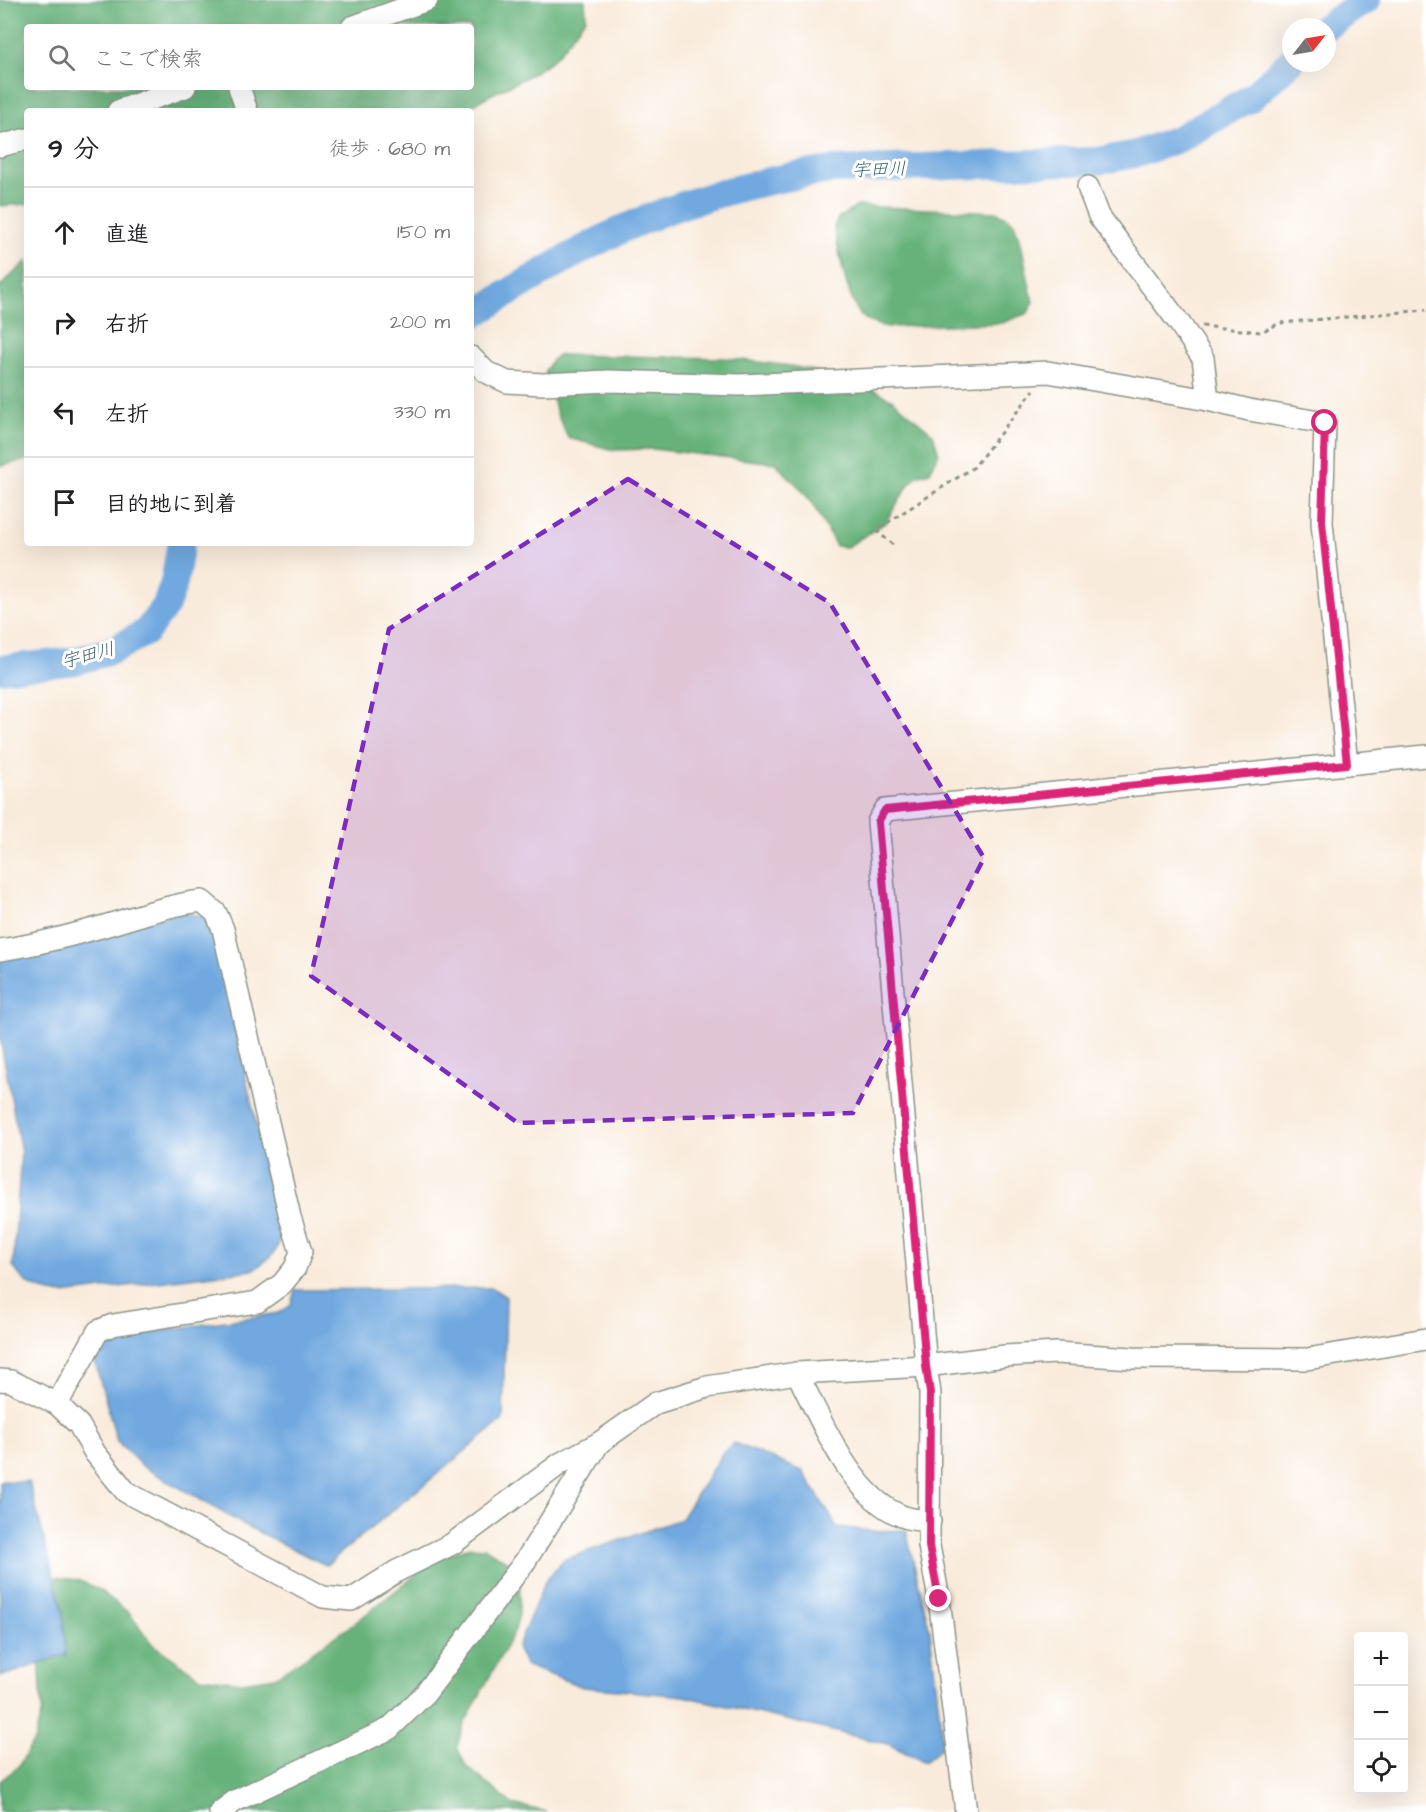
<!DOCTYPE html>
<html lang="ja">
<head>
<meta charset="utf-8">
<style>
	:root { --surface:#fff; --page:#f6f6f6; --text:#202124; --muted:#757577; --line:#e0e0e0 }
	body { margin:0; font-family:"Architects Daughter","Klee One",sans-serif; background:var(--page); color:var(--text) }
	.controls { position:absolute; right:18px; bottom:18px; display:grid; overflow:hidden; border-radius:6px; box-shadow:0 6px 24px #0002 }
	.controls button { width:54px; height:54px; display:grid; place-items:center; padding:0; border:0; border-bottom:2px solid var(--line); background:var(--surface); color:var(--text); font:30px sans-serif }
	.compass { position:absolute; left:1282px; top:18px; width:54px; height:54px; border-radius:50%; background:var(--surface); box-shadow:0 6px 24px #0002; rotate:59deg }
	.stop { position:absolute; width:18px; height:18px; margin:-14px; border:4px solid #db2777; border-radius:50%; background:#fff }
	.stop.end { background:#db2777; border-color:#fff; box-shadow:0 2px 6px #0008 }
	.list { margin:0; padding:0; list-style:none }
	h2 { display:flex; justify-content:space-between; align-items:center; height:78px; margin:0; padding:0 24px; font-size:26px }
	h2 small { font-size:20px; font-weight:400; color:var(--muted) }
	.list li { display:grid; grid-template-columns:39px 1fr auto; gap:18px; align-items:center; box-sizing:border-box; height:90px; padding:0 24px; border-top:2px solid var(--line) }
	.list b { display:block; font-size:22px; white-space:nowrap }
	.list em { font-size:20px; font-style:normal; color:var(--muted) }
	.icon { flex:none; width:33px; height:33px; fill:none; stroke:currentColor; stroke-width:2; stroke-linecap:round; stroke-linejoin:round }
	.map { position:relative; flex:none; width:1426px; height:1812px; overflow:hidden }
	.search { position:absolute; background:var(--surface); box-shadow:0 6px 24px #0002; left:24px; top:24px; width:450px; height:66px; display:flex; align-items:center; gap:15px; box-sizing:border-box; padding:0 21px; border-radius:6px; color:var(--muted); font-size:22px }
	.panel { position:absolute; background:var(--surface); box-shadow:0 6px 24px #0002; left:24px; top:108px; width:450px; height:438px; border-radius:6px }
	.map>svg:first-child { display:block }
</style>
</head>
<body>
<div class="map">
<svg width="1426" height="1812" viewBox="0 0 1426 1812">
	<rect width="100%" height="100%" fill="#fff"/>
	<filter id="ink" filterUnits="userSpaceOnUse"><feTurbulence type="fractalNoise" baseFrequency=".0167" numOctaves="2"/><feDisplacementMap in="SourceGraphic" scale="12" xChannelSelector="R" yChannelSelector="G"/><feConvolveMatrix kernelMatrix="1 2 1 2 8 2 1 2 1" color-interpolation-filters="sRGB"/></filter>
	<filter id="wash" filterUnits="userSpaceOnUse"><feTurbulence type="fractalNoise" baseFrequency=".008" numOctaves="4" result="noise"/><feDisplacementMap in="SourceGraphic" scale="24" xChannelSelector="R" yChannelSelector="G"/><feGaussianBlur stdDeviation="1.35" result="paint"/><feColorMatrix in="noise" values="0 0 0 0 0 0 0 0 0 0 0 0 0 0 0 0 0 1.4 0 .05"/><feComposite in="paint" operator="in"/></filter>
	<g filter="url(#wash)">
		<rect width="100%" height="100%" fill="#f9ebdb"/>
		<g fill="#66b27a" stroke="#427857" stroke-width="1.5" fill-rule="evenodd">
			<path d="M0 0H585L586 18C576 30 567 44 557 55 535 78 491 91 463 111H27V204L0 206ZM27 27H471V87H27Z"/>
			<path d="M858 206 997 212 1007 217 1014 223 1021 243 1033 303 1028 313 1002 323 889 327C879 326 870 324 863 317 847 303 839 250 834 228L838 218Z"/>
			<polygon points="27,261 27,460 0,466 0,286"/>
			<polygon points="559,355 725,358 791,366 856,380 893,400 933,434 939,453 930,472 917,476 910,483 885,523 847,547 836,546 813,505 801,489 775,463 652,449 614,450 568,438 557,414 545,371 552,360"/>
			<polygon points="470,1547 485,1548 508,1562 520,1579 519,1615 515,1630 463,1726 457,1747 466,1766 512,1804 547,1812 0,1812 0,1781 18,1767 34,1741 42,1711 39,1656 40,1587 56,1577 78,1580 98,1589 129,1613 152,1644 200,1677 242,1682 275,1677 351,1626 437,1558"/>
		</g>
		<g fill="#70a8df" stroke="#48728a" stroke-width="1.5">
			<path d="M181 913 205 916 212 924 281 1236C277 1254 268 1260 253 1270L63 1294C39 1291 26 1287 13 1266L21 1152 0 1037V957Z"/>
			<polygon points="492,1288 506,1297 503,1420 326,1565 248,1527 142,1466 117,1441 95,1362 111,1338 279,1313 291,1305 295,1290"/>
			<polygon points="734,1443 803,1471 837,1527 871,1531 906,1530 930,1631 943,1746 925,1762 888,1744 684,1696 583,1687 526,1666 517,1648 545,1582 563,1560 681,1519 723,1452"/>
			<polygon points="0,1481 29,1482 63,1611 66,1655 0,1677"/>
		</g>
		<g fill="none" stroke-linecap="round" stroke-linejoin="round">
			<g stroke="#70a8df" stroke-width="28">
				<polyline points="1325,27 1367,0"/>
				<path d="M471 316C526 282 582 246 643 220 701 196 770 178 832 170L1098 161 1136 154 1178 139 1252 97 1291 61"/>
				<polyline points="0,669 75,661 111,651 146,632 166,605 174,583 181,543"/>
			</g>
		</g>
	</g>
	<g filter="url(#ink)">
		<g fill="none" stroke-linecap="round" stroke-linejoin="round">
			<g stroke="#8c9488" stroke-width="24">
				<g id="minor">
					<polyline points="352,27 427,0"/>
					<polyline points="239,87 247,111"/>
					<polyline points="118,111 185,87"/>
					<polyline points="0,146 27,139"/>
					<polyline points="1088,187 1099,216 1180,324 1203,358 1208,400"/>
					<polyline points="471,357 486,372 507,382 543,384 609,381 739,385 1048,372 1208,400 1249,410 1325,423 1322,523 1347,764 1426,756"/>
					<path d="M0 950C41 944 82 933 121 921 148 913 174 904 202 901L216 913 223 929 290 1217 301 1252 295 1268 282 1284 257 1302 113 1325 98 1331 57 1404"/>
					<path d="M797 1373C821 1419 851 1497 902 1516 910 1520 921 1520 930 1521"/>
					<polyline points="0,1380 11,1381 57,1404 79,1425 95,1453 126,1492 323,1597 351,1600 397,1571 452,1544 561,1463 599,1443 656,1403 707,1387 797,1373 926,1366 1005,1356 1056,1353 1133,1358 1307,1359 1426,1339"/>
					<polyline points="220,1812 235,1801 389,1729 425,1694 526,1560 599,1443"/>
					<polyline points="966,1812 939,1599 929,1546 930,1393 926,1366 878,822 885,810 1347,764"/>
				</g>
			</g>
			<g stroke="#8c9488" stroke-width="3" stroke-dasharray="4.5 4.5" stroke-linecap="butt">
				<polyline points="1202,326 1261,332 1280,323 1426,310"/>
				<polyline points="893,545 876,530 974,467 1034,390"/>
			</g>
			<use href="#minor" stroke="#fff" stroke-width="21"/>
		</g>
	</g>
	<g fill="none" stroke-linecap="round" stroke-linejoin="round" filter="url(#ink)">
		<polyline stroke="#db2777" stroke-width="8" points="939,1599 929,1546 930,1393 926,1366 878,822 885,810 1347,764 1322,522 1325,423"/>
	</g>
	<path fill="#7b2cbf" fill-opacity="0.2" stroke="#7b2cbf" stroke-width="4.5" stroke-dasharray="12 8" stroke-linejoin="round" d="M628 479 830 603 984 858 853 1113 518 1123 311 976 389 629Z"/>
	<g text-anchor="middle" stroke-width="6" stroke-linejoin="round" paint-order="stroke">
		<g font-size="18" font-style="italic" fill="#3b6270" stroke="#fff">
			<text transform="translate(879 169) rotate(-2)" y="6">宇田川</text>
			<text transform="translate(88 655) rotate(-15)" y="6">宇田川</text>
		</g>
	</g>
</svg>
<div class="controls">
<button>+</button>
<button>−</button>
<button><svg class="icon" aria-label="locate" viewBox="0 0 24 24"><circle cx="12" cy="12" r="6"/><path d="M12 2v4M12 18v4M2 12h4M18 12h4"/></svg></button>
</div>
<svg class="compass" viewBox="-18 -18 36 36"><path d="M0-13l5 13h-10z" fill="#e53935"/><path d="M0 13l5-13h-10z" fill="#757577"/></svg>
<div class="stop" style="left:1325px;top:423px"></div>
<div class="stop end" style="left:939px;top:1599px"></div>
<div class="search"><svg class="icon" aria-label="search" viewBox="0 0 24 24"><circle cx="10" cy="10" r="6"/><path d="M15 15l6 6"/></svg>ここで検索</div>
<section class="panel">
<h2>9 分<small>徒歩 · 680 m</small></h2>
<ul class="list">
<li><svg class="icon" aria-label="ahead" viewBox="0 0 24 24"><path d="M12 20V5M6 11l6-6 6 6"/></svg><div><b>直進</b></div><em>150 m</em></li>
<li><svg class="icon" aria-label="right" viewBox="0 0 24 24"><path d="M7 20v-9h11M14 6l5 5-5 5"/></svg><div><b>右折</b></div><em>200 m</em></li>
<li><svg class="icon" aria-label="left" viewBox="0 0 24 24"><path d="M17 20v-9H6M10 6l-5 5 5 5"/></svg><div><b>左折</b></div><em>330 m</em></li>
<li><svg class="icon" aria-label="arrive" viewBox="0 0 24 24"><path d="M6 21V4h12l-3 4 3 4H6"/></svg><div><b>目的地に到着</b></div></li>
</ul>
</section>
</div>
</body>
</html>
